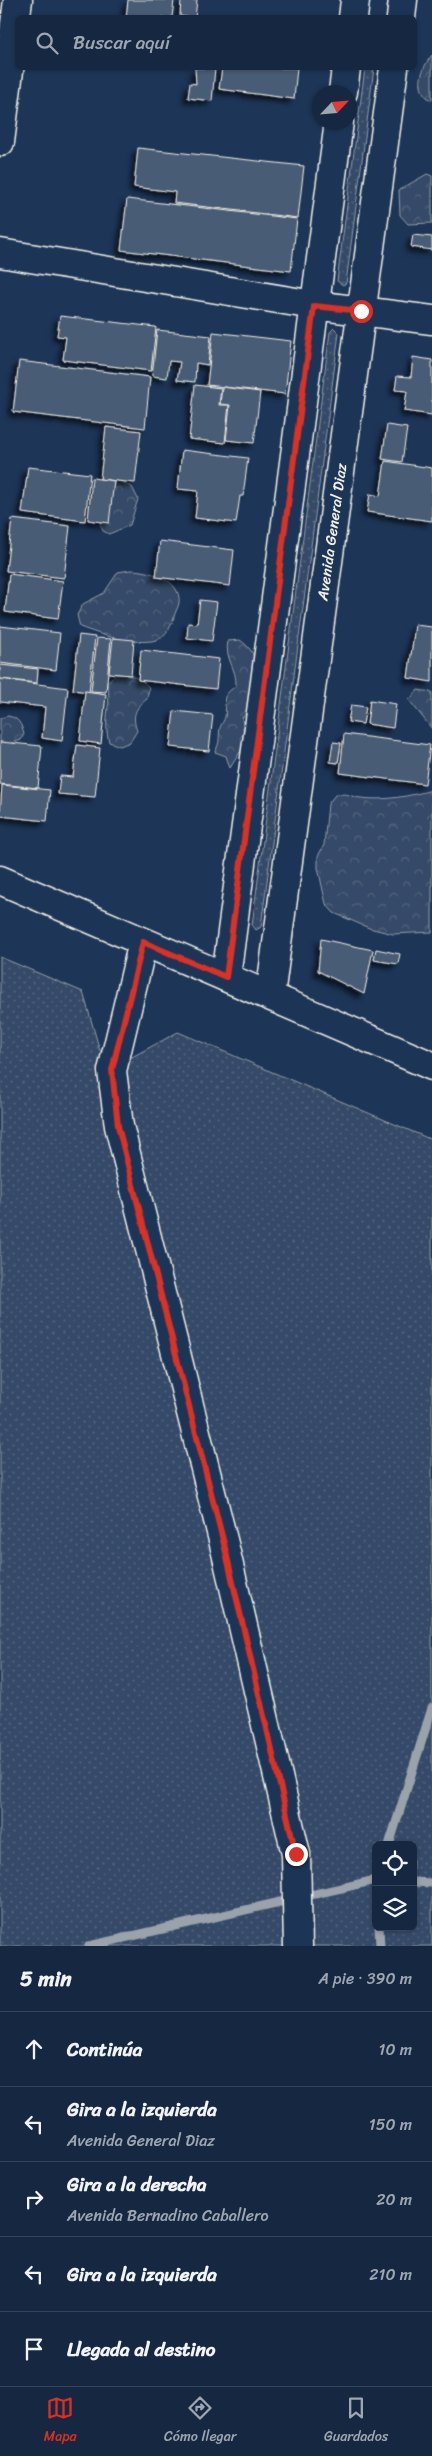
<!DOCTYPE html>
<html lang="es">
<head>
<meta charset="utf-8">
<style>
	:root { --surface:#162841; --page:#1f3048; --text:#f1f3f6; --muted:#9ea6b1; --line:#35445a; --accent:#d93025 }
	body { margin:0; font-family:Sriracha,sans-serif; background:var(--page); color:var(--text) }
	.controls { position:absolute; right:15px; bottom:15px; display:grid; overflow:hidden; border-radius:8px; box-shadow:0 1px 4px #0004 }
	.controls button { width:45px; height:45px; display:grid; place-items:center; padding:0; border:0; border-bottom:1px solid var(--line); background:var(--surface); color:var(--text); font:25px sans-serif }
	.compass { position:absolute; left:312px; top:85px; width:45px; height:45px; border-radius:50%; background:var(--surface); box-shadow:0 1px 4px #0004; rotate:64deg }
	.stop { position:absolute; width:15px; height:15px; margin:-11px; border:4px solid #d93025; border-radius:50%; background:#fff }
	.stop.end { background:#d93025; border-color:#fff; box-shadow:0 1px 5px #0008 }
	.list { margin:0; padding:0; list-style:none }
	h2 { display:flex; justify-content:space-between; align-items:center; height:65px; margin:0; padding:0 20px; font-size:21px }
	h2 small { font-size:16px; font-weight:400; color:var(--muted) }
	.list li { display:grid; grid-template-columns:32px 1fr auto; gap:15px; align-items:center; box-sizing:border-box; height:75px; padding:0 20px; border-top:1px solid var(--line) }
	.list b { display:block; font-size:19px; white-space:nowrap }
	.list p { margin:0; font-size:16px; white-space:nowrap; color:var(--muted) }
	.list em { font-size:16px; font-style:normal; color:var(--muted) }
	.icon { flex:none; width:28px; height:28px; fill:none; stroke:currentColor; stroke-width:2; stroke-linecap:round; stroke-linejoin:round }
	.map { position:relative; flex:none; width:432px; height:1946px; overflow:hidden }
	.search { position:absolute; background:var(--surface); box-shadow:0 1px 4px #0004; left:15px; right:15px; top:15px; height:55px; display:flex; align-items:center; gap:12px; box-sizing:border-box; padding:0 18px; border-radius:8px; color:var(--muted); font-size:19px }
	.sheet { height:440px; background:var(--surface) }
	nav { display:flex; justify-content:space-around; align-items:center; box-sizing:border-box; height:70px; border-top:1px solid var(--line); background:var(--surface); font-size:14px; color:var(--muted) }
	nav a { display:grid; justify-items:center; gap:2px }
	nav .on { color:var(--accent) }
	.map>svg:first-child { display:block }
</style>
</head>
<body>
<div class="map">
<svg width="432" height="1946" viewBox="0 0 432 1946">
	<defs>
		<pattern id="grass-dots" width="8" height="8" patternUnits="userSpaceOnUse" patternTransform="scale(1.25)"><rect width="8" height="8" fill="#354a67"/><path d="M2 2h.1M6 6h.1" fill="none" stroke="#53657d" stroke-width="1.8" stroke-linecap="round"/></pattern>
		<pattern id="forest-crowns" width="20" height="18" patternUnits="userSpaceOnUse" patternTransform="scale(1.25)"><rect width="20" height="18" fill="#354a67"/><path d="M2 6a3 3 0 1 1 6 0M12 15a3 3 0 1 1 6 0" fill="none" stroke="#53657d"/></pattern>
		<filter id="shadow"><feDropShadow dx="-4.5" dy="4.5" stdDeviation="2.5" flood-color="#0009"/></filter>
	</defs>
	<rect width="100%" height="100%" fill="#1d3557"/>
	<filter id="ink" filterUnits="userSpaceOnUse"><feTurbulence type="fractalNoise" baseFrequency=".02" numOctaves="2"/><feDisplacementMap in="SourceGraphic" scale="10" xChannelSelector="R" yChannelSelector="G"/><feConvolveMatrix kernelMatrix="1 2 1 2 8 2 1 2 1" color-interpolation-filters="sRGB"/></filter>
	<g filter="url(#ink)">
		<g fill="url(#grass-dots)" stroke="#949ea8" fill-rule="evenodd">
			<polygon points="365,68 374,68 346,283 343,285 337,281"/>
			<polygon points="334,328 339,333 261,927 256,930 252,925 330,332"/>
			<path d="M0 957 83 992 100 1051 115 1056 132 1057 178 1032 432 1140V1946H0ZM376 1845H413V1927H376Z"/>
		</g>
		<g fill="url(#forest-crowns)" stroke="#949ea8">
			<path d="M432 55V100H431C413 90 422 67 432 55Z"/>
			<polygon points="427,174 432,176 432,223 408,224 400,215 399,190"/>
			<polygon points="114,479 132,487 138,499 130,525 109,534 103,531 100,524 109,483"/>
			<path d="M130 570C147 570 182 579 179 603 178 608 175 612 174 617 171 628 164 639 152 641 128 644 101 635 80 627L77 615 83 604 104 593 118 572Z"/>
			<path d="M240 640C260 655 253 661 251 682 250 701 257 700 242 718L245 744 230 768 226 756 215 752C221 740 218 740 220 728 221 724 224 721 225 717 228 700 217 699 236 686 237 667 224 659 228 641Z"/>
			<path d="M116 674C130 674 138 677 149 687L147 699C134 709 132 716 137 731L130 742 120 746 109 742C102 718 113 702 107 682Z"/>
			<polygon points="418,690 432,692 432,729 409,700"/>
			<path d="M8 716C19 718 21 724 24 734L21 740 9 744 0 742V718Z"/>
			<path d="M432 790V932L393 934 369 928 334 913 326 904 318 868V856L324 845 328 804 335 795C350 792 349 797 361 798 385 801 410 796 432 790Z"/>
		</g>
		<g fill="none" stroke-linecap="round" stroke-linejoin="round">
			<g stroke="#9aa2ab" stroke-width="9">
				<polyline points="389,1845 432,1708"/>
				<polyline points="413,1882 432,1883"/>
				<polyline points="379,1927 380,1946"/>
				<polyline points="89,1946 376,1880"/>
			</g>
		</g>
		<g fill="#485b74" stroke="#f4f1e8" filter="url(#shadow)">
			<polygon points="128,0 174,0 172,18 126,18"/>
			<polygon points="181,0 197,0 195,18 180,16"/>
			<polygon points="195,68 297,68 294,99 219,89 222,68 215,68 212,101 188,98 190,83 196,84"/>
			<polygon points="138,148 304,166 298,218 174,203 175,192 134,187"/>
			<polygon points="127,199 297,219 291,271 121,250"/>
			<polygon points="413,235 432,237 432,250 411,247"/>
			<polygon points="60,316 156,327 151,371 63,360 66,337 57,336"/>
			<polygon points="157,330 211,336 208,365 196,363 195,382 177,380 180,362 169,361 167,378 152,376"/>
			<polygon points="213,332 291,341 285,394 207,385"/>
			<polygon points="413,357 432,360 432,415 404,411 407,391 395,390 397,376 411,377"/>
			<polygon points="19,361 150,377 145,428 13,412"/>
			<polygon points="195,385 221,388 219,405 229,405 225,443 189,439"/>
			<polygon points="222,387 260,392 254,443 226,440 230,405 220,404"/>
			<polygon points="387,425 407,428 402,462 382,459"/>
			<polygon points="106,427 141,431 135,483 100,479"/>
			<polygon points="182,450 248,458 243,496 240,496 236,523 195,518 198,491 178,489"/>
			<polygon points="385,461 432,468 432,521 367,512 370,494 380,496"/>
			<polygon points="28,467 90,474 85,521 22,513"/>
			<polygon points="92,478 114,481 109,523 88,520"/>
			<polygon points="12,519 70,526 64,578 6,571"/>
			<polygon points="160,541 234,550 230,586 156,577"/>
			<polygon points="9,574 63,581 58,619 5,612"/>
			<polygon points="200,600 217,602 212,641 187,638 188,623 197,624"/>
			<polygon points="415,625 432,627 432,682 408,678"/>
			<polygon points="0,626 60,633 56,670 0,663"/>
			<polygon points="79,635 95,637 89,692 73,690"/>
			<polygon points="97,638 111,639 106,692 91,691"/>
			<polygon points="113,638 134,640 131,675 109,673"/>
			<polygon points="141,650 219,659 216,689 138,680"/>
			<polygon points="0,665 38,669 37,683 0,679"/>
			<polygon points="0,679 68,688 62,741 42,738 45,707 0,702"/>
			<polygon points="85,691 106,694 101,744 80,741"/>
			<polygon points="370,700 396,704 393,728 367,724"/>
			<polygon points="351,705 366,707 363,724 348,722"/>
			<polygon points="174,711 213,715 209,751 170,747"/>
			<polygon points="344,734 430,745 425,784 340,773"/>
			<polygon points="0,742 42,746 38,788 0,784"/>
			<polygon points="333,742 341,743 338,763 330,762"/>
			<polygon points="77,745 100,748 95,797 58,794 60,776 73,777"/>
			<polygon points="2,785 50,790 47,821 0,816"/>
			<polygon points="321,939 373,950 364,994 318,971"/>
			<polygon points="376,949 400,954 398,964 374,960"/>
		</g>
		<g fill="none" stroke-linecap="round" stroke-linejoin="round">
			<g stroke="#f4f1e8" stroke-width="31">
				<g id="minor">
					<polyline points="353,18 355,0"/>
					<polyline points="401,18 403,0"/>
					<polyline points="343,92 346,68"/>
					<polyline points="0,142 18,0"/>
					<polyline points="0,253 314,305 432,320"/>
					<polyline points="0,880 432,1066"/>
					<polyline points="143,942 112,1071 119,1126 224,1544 296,1854 298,1946"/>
					<polyline points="226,977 339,122"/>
					<polyline points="270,996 394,68"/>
				</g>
			</g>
			<use href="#minor" stroke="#1d3557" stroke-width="28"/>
		</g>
	</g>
	<g fill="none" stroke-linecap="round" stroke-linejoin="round" filter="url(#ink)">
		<polyline stroke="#d93025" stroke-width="6" points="296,1854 224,1544 118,1126 112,1070 143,942 226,977 314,306 361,311"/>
	</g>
	<g text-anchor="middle" stroke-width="4" stroke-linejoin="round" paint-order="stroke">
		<g font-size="15" fill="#f4f1e8" stroke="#1d3557">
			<text transform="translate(332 532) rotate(-82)" y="5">Avenida General Diaz</text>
		</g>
	</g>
</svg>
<div class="controls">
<button><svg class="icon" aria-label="locate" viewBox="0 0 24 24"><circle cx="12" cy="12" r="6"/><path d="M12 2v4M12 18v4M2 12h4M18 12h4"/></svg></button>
<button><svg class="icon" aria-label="layers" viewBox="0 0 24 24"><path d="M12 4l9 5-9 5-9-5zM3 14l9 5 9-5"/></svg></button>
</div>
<svg class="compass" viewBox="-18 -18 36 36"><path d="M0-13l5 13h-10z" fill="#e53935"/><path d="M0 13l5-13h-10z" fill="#9ea6b1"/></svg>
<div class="stop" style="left:361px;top:311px"></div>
<div class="stop end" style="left:296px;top:1854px"></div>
<div class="search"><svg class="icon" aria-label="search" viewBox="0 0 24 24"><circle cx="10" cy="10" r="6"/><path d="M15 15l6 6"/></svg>Buscar aquí</div>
</div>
<section class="sheet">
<h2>5 min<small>A pie · 390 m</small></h2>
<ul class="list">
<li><svg class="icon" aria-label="ahead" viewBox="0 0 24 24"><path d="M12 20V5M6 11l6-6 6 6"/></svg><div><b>Continúa</b></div><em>10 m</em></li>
<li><svg class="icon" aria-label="left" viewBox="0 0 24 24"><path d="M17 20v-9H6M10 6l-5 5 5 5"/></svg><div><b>Gira a la izquierda</b><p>Avenida General Diaz</p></div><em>150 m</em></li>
<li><svg class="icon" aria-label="right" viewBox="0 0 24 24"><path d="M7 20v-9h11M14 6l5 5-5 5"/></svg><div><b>Gira a la derecha</b><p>Avenida Bernadino Caballero</p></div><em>20 m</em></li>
<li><svg class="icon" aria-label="left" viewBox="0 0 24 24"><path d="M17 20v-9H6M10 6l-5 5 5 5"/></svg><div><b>Gira a la izquierda</b></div><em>210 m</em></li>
<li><svg class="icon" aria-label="arrive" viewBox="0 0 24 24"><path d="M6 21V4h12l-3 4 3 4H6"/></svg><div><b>Llegada al destino</b></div></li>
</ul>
</section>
<nav>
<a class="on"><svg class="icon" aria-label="map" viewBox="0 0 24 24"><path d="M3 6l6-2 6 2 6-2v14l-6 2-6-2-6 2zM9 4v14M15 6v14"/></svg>Mapa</a>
<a><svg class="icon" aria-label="directions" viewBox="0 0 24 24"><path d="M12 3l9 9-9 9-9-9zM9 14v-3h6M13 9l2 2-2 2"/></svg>Cómo llegar</a>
<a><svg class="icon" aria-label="saved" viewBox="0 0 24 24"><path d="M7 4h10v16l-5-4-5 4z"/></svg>Guardados</a>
</nav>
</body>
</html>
